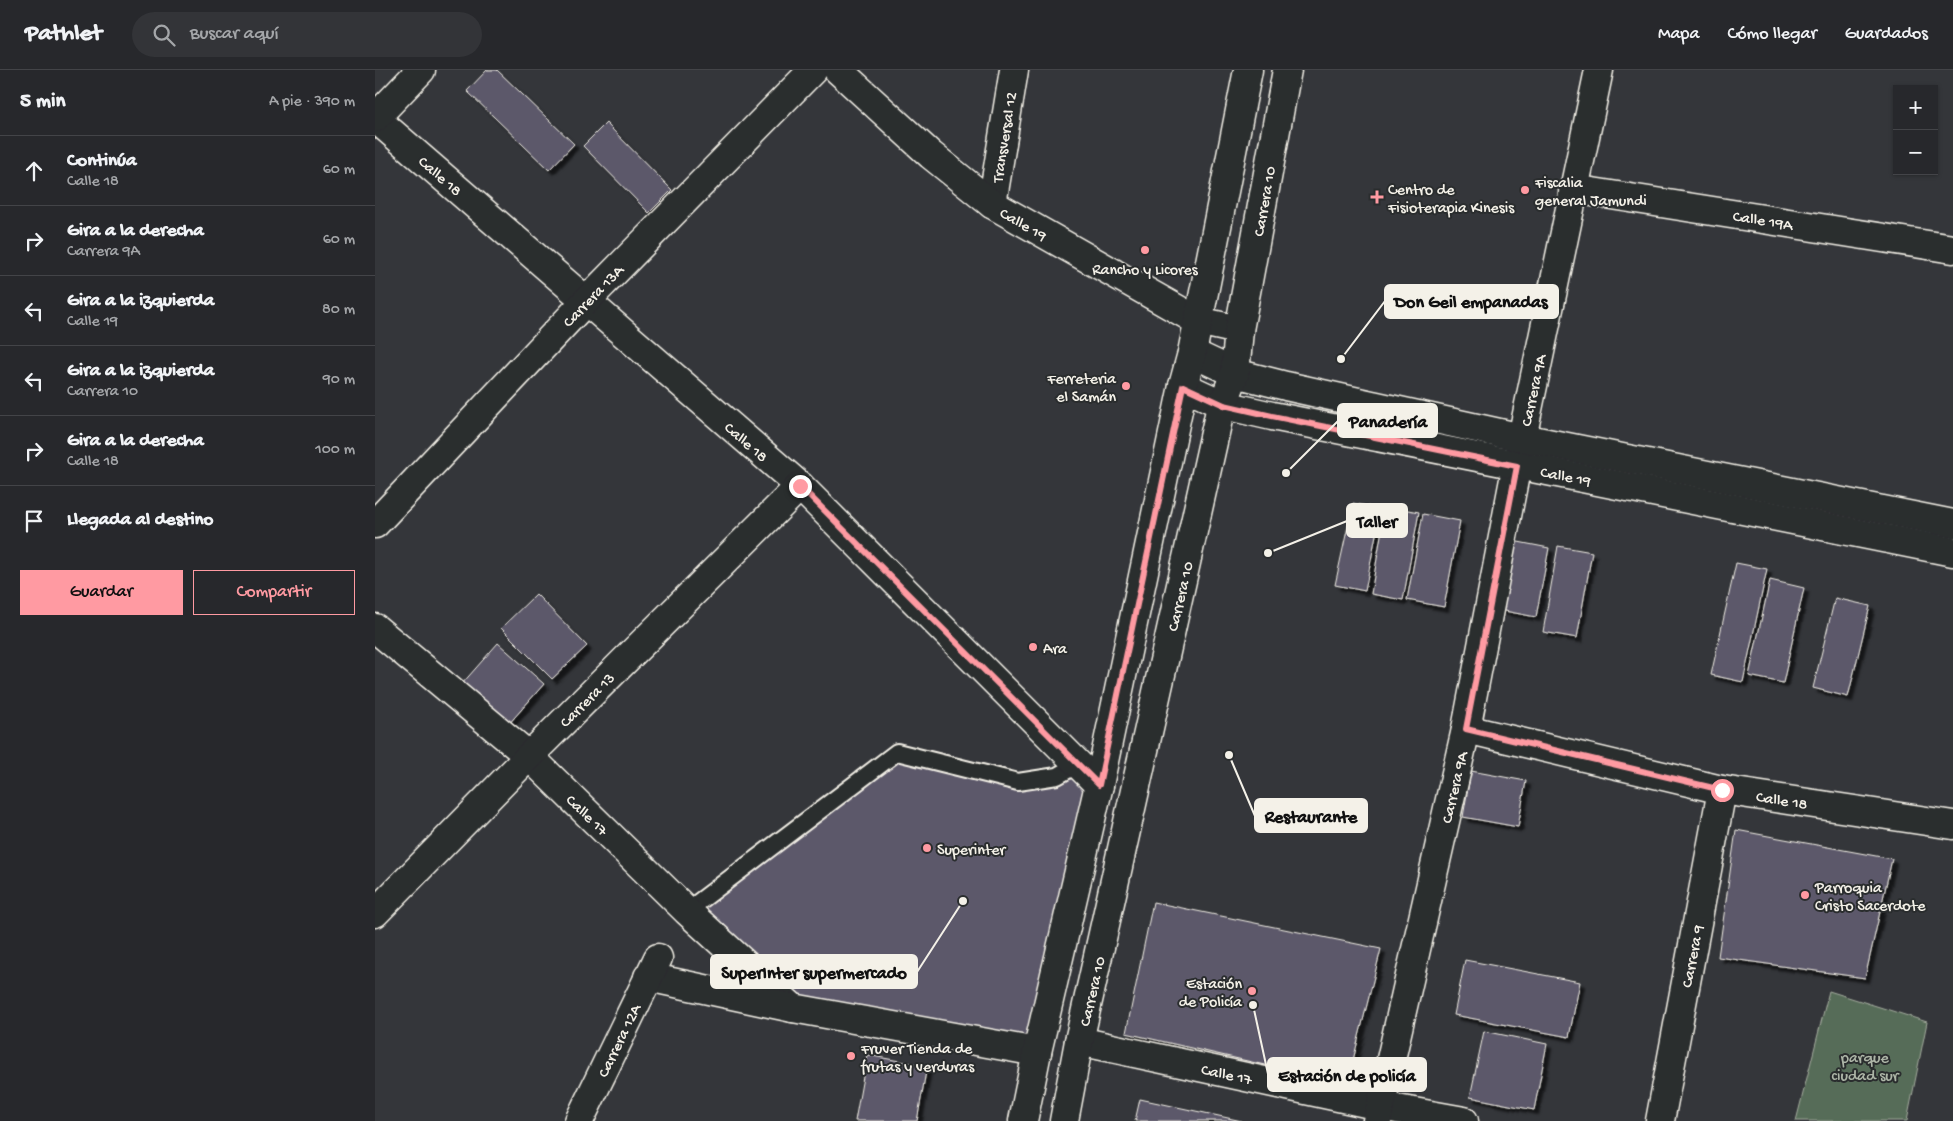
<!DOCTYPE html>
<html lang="es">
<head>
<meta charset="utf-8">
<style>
	:root { --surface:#27282c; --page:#333438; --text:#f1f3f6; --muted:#a4a6a9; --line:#434448; --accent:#ff9aa2 }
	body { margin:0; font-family:"Gochi Hand",sans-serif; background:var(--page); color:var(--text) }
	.controls { position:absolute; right:15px; top:15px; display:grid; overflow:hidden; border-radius:0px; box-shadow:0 1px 4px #0004 }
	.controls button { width:45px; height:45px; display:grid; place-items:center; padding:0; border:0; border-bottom:1px solid var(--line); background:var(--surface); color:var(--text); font:25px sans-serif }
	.stop { position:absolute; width:15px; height:15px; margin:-11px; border:4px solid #ff9aa2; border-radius:50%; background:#fff }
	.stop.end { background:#ff9aa2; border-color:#fff; box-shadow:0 1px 5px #0008 }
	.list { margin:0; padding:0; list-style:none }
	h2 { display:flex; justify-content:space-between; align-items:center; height:65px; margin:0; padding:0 20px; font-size:21px }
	h2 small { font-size:16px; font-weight:400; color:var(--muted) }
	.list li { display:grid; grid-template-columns:32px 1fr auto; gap:15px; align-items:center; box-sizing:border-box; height:70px; padding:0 20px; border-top:1px solid var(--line) }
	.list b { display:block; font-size:19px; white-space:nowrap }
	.list p { margin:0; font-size:16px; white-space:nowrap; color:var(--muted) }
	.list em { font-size:16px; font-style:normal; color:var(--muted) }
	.actions { display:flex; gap:10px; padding:15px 20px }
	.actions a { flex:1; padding:11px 0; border:1px solid var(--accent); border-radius:0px; text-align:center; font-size:18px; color:var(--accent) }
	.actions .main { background:var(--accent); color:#111 }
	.icon { flex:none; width:28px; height:28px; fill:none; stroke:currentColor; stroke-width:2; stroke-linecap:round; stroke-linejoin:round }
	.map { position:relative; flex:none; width:1578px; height:1051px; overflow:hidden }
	header { display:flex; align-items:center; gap:30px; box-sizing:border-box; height:70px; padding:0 25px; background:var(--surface); border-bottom:1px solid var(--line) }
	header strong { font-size:24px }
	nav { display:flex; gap:28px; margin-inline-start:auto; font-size:18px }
	.search { width:350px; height:45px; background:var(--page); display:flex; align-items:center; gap:12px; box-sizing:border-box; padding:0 18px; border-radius:28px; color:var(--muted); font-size:19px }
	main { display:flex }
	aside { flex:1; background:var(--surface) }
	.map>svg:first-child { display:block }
</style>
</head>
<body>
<header>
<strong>Pathlet</strong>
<div class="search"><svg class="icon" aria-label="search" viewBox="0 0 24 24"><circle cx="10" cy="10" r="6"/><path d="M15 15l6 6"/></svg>Buscar aquí</div>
<nav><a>Mapa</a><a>Cómo llegar</a><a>Guardados</a></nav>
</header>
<main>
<aside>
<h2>5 min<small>A pie · 390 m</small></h2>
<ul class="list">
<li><svg class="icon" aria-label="ahead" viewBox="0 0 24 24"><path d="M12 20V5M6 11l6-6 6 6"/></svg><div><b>Continúa</b><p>Calle 18</p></div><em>60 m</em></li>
<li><svg class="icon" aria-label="right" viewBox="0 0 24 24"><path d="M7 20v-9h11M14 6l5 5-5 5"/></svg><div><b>Gira a la derecha</b><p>Carrera 9A</p></div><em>60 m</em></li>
<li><svg class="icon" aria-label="left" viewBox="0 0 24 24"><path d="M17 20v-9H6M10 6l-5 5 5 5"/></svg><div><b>Gira a la izquierda</b><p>Calle 19</p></div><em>80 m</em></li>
<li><svg class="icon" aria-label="left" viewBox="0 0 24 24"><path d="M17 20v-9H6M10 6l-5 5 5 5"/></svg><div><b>Gira a la izquierda</b><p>Carrera 10</p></div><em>90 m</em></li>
<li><svg class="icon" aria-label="right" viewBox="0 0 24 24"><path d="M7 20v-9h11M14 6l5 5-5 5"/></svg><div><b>Gira a la derecha</b><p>Calle 18</p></div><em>100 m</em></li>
<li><svg class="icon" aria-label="arrive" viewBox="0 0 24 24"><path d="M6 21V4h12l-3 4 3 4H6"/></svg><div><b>Llegada al destino</b></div></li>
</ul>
<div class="actions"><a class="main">Guardar</a><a>Compartir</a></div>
</aside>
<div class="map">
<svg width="1578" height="1051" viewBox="0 0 1578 1051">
	<defs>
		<filter id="shadow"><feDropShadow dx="4.5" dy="4.5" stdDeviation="1" flood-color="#0009"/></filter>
	</defs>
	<rect width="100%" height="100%" fill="#34363a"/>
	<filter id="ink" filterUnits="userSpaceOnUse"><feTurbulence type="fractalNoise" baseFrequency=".02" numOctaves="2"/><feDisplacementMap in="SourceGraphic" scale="10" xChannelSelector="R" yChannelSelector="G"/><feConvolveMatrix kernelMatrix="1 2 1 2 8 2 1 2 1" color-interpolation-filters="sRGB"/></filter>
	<g filter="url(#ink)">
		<polygon fill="#576c58" stroke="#a6aea0" points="1454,921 1552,952 1532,1051 1421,1051"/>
		<g fill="#5c586a" stroke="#f4f1e8" filter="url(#shadow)">
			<polygon points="112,0 122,0 199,74 174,100 92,21"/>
			<polygon points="231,53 297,120 274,143 208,76"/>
			<polygon points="978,433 1006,439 990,521 960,515"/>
			<polygon points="1011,436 1044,442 1028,530 996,524"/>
			<polygon points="1048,444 1085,451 1069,537 1032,530"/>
			<polygon points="1138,471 1174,478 1161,547 1124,540"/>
			<polygon points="1183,476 1217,482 1202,568 1168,562"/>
			<polygon points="1361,493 1392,499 1368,612 1336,605"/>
			<polygon points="1395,510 1429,518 1408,613 1374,606"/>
			<polygon points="161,524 212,576 177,609 126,558"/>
			<polygon points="1460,528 1495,536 1473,627 1438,618"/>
			<polygon points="123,573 169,614 132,656 86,615"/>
			<polygon points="522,682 643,712 703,694 724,715 662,982 418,938 312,841"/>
			<polygon points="1096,701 1151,711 1143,757 1088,747"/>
			<polygon points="1361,760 1517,789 1490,908 1343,887"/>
			<polygon points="778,832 1006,879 972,1014 751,963"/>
			<polygon points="1090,890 1205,912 1194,967 1079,945"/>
			<polygon points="1109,961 1172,974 1159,1040 1095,1027"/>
			<polygon points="492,985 552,996 542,1051 480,1051"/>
			<polygon points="765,1029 867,1051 760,1051"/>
		</g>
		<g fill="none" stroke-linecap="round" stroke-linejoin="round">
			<g stroke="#f4f1e8" stroke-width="20">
				<polyline id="lane" points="312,841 522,682 643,712 682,706 703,694"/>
			</g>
			<g stroke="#f4f1e8" stroke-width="31">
				<g id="street">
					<polyline points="0,48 425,416 724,715"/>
					<polyline points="0,48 46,0"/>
					<polyline points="1198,119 1578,179"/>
					<polyline points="617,134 639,0"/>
					<polyline points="0,454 211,231 438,0"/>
					<polyline points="0,558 154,686 312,841 418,938"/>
					<polyline points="1091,659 1347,720 1578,755"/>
					<polyline points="0,843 154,686 425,416"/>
					<polyline points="273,907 418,938 662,982"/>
					<polyline points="704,971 1005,1036 1089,1051"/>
					<polyline points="204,1051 283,888"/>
					<polyline points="1002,1051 1091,659 1147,368 1224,0"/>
					<polyline points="1285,1051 1347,720"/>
				</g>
			</g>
			<g stroke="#f4f1e8" stroke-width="31">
				<g id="secondary">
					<polyline points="463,0 556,85 617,134 823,251 864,260"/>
					<polyline points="817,283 860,303 911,316 1147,368 1578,454"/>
					<polyline points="808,316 849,335 897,346 1578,482"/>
					<polyline points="648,1051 662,982 724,715 808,316 817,283 873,0"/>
					<polyline points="689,1051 704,971 844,345 860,303 864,260 912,0"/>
				</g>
			</g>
			<use href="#lane" stroke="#2a2d2e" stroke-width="16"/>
			<use href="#street" stroke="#2a2d2e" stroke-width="28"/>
			<use href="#secondary" stroke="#2a2d2e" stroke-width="28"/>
		</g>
	</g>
	<g fill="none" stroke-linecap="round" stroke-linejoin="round" filter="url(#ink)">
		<polyline stroke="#ff9aa2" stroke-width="6" points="425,416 724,715 808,316 849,335 897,346 1142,396 1091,659 1347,720"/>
	</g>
	<g fill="#ff9aa2" stroke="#2a2d2e" stroke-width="2">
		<circle cx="1150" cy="120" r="5"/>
		<path d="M999.5 119.5h5v5h5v5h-5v5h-5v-5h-5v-5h5z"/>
		<circle cx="770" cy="180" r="5"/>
		<circle cx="751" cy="316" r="5"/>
		<circle cx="658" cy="577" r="5"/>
		<circle cx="552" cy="778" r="5"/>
		<circle cx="1430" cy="825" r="5"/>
		<circle cx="877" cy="921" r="5"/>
		<circle cx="476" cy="986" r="5"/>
	</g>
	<g text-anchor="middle" stroke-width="4" stroke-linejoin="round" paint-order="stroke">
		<g font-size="16" fill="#f4f1e8" stroke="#2a2d2e">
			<text transform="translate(628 67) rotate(-81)" y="6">Transversal 12</text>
			<text transform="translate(66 105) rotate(41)" y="6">Calle 18</text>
			<text transform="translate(888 131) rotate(-80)" y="6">Carrera 10</text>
			<text transform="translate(1388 149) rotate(9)" y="6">Calle 19A</text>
			<text transform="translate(649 153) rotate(30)" y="6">Calle 19</text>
			<text transform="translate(217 225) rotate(-46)" y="6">Carrera 13A</text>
			<text transform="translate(1157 320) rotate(-78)" y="6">Carrera 9A</text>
			<text transform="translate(372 371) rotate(41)" y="6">Calle 18</text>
			<text transform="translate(1191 405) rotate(11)" y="6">Calle 19</text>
			<text transform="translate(804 526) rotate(-77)" y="6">Carrera 10</text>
			<text transform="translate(211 629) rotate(-45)" y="6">Carrera 13</text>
			<text transform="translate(1078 717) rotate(-77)" y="6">Carrera 9A</text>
			<text transform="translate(1407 729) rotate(9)" y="6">Calle 18</text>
			<text transform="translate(213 744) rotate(44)" y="6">Calle 17</text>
			<text transform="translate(1316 886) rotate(-79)" y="6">Carrera 9</text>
			<text transform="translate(716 921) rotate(-77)" y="6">Carrera 10</text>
			<text transform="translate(243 970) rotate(-64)" y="6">Carrera 12A</text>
			<text transform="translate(852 1003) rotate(12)" y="6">Calle 17</text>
		</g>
		<g font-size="16" fill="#f4f1e8" stroke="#2a2d2e" text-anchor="start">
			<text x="1160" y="117">Fiscalia<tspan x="1160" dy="18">general Jamundi</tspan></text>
			<text x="1013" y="124">Centro de<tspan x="1013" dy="18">Fisioterapia Kinesis</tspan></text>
			<text x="770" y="204" text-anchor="middle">Rancho y Licores</text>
			<text x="741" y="313" text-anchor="end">Ferreteria<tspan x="741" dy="18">el Samán</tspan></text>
			<text x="668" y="583">Ara</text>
			<text x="562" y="784">Superinter</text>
			<text x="1440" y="822">Parroquia<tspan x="1440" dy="18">Cristo Sacerdote</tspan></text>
			<text x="867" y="918" text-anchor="end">Estación<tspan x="867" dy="18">de Policía</tspan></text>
			<text x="486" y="983">Fruver Tienda de<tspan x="486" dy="18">frutas y verduras</tspan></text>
		</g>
		<g font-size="16" fill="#adb5a7" stroke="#2a2d2e">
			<text x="1490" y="992">parque<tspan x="1490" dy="18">ciudad sur</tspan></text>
		</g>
	</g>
	<path fill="none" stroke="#f4f1e8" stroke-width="2" d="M966 289L1010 231M911 403L963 351M893 483L972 451M854 685L880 746M588 831L542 902M878 935L893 1004"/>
	<g fill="#f4f1e8" stroke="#2a2d2e" stroke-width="2">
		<circle cx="966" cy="289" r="5"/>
		<circle cx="911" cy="403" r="5"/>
		<circle cx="893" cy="483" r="5"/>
		<circle cx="854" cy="685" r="5"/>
		<circle cx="588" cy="831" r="5"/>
		<circle cx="878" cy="935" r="5"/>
	</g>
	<g fill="#f4f1e8" stroke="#f4f1e8" stroke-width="2">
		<rect x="1010" y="215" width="173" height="33" rx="5"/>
		<rect x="963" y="334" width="99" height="33" rx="5"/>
		<rect x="972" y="434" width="60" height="33" rx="5"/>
		<rect x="880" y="729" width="112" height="33" rx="5"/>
		<rect x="336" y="885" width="206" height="33" rx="5"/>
		<rect x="893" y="988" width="158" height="33" rx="5"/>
	</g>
	<g font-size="18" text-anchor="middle" font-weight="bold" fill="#111">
		<text x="1096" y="237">Don Geil empanadas</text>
		<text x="1013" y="357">Panadería</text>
		<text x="1002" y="457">Taller</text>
		<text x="936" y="752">Restaurante</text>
		<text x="439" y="908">SuperInter supermercado</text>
		<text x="972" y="1011">Estación de policía</text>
	</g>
</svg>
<div class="controls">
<button>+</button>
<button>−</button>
</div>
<div class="stop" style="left:1347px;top:720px"></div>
<div class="stop end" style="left:425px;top:416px"></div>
</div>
</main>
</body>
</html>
